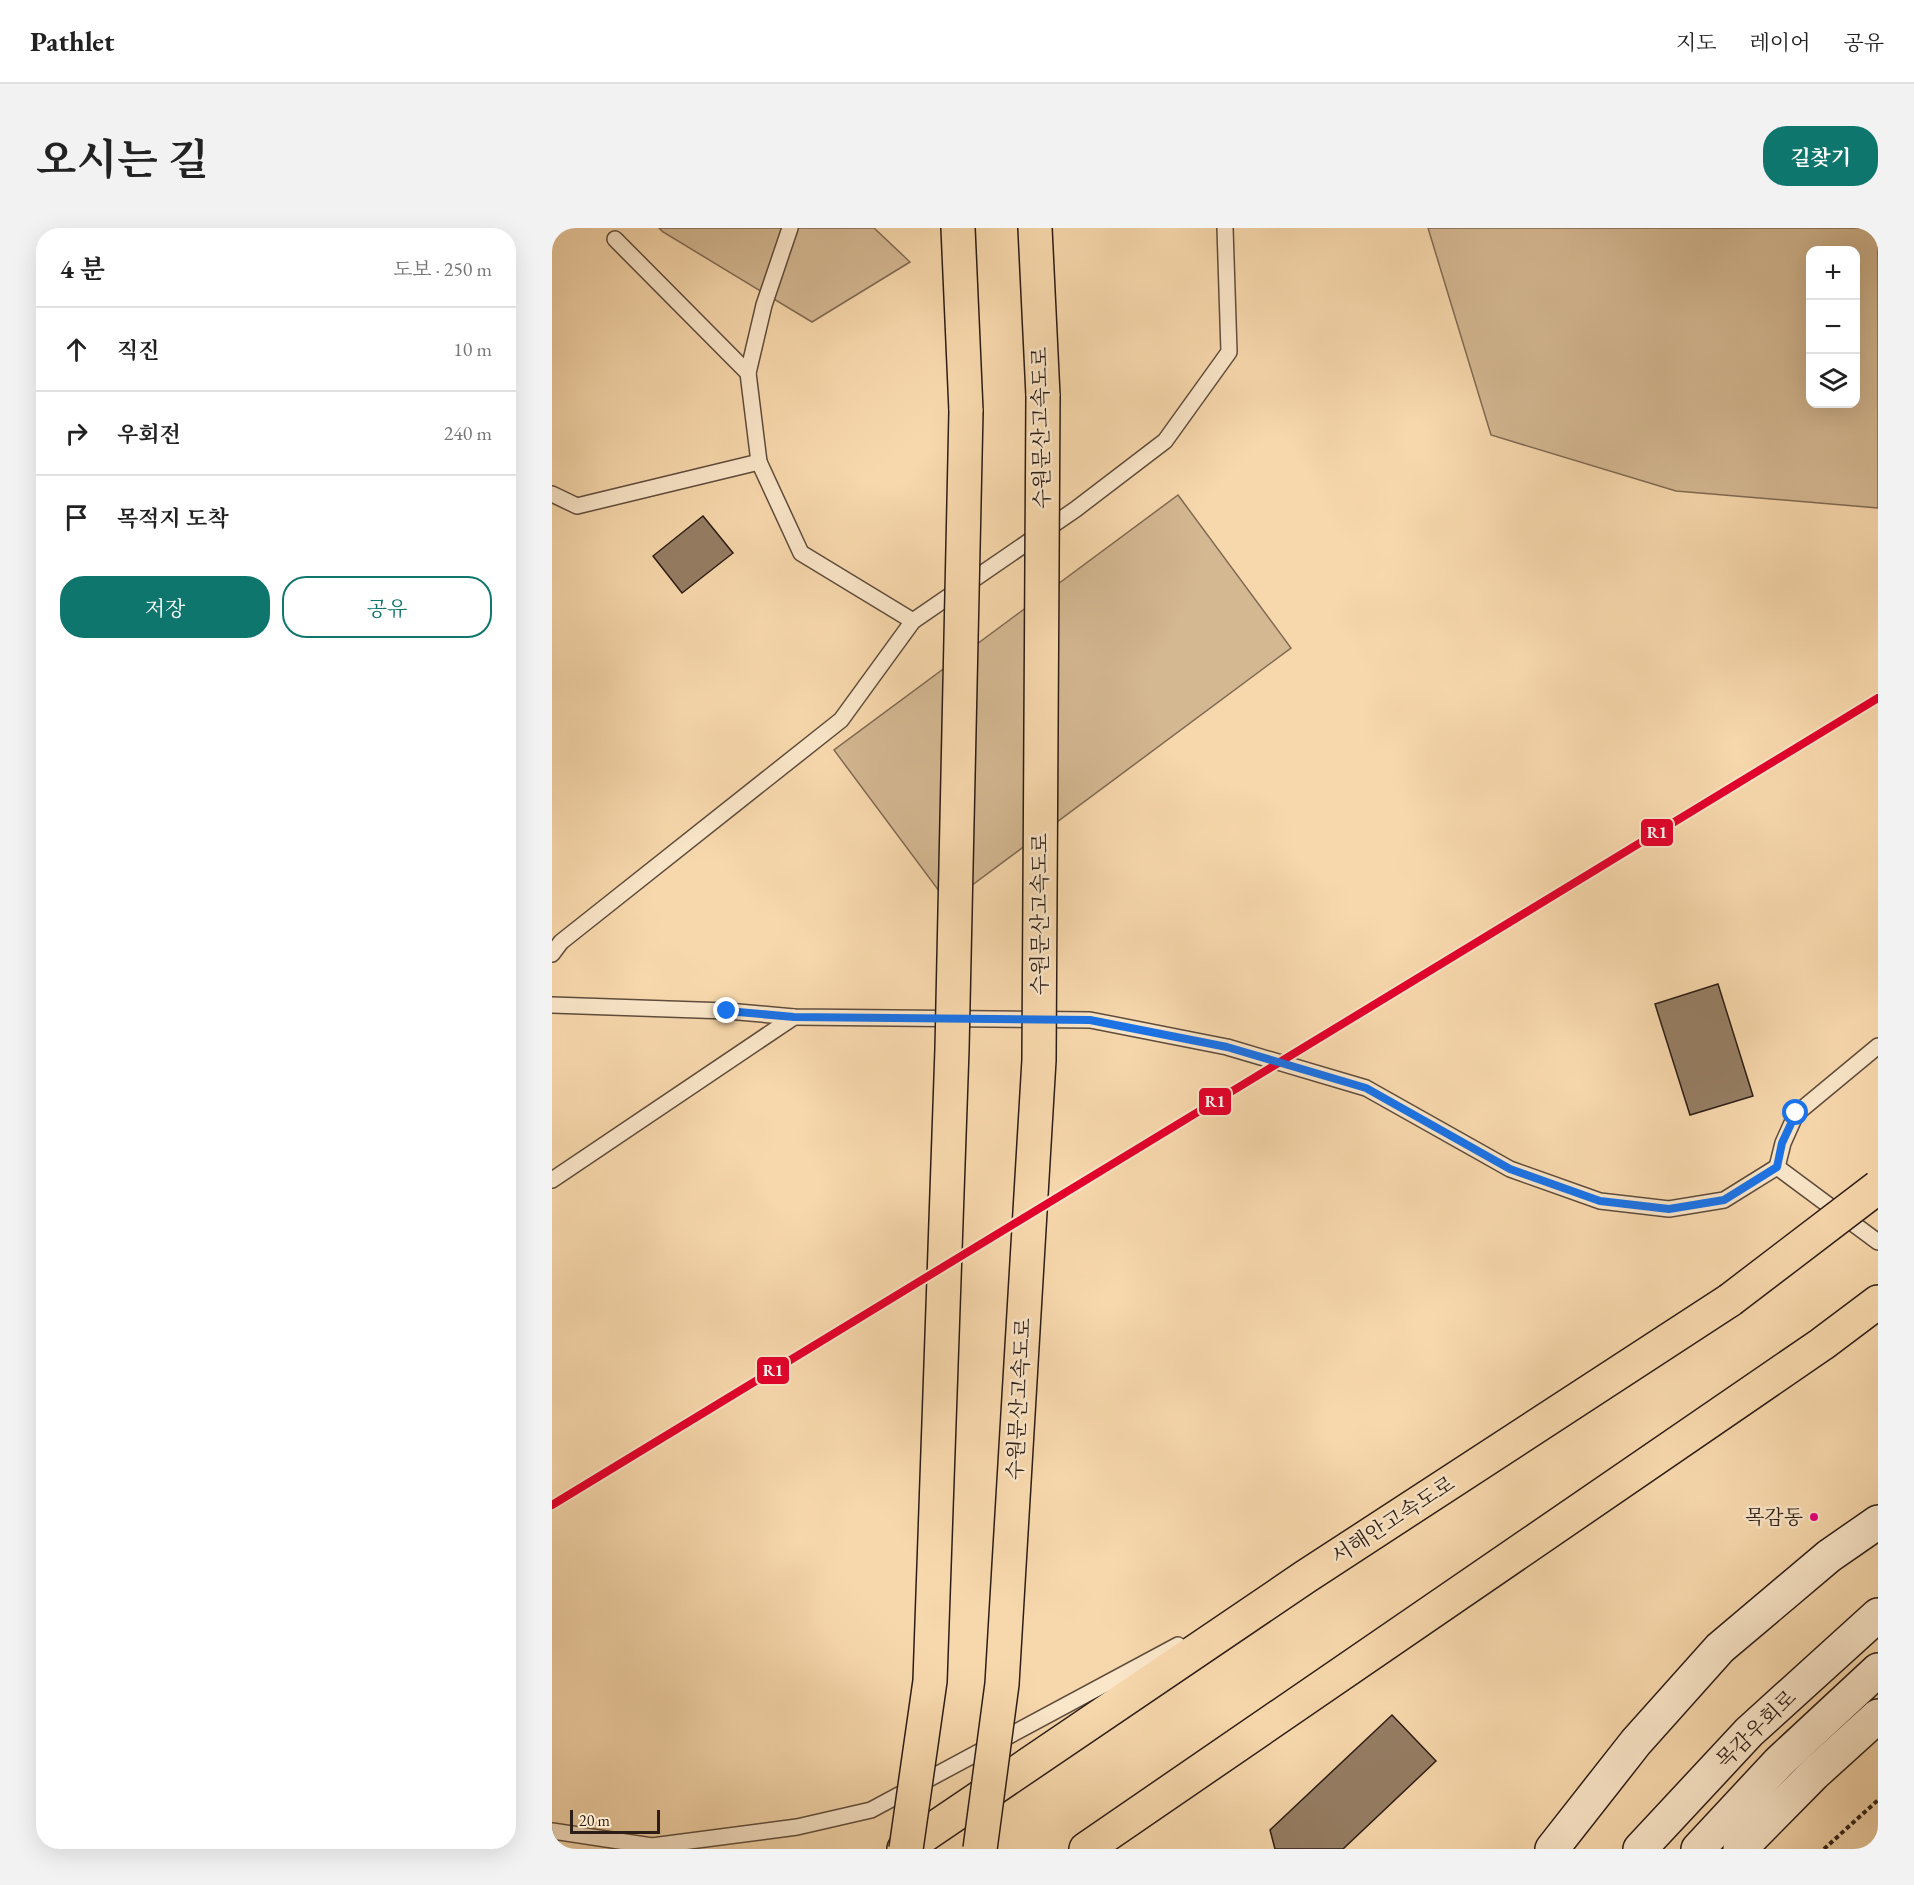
<!DOCTYPE html>
<html lang="ko">
<head>
<meta charset="utf-8">
<style>
	:root { --surface:#fff; --page:#f2f2f2; --text:#222; --muted:#767676; --line:#e0e0e0; --accent:#0f766e }
	body { margin:0; font-family:"EB Garamond","Noto Serif KR",serif; background:var(--page); color:var(--text) }
	.controls { position:absolute; right:18px; top:18px; display:grid; overflow:hidden; border-radius:12px; box-shadow:0 6px 24px #0002 }
	.controls button { width:54px; height:54px; display:grid; place-items:center; padding:0; border:0; border-bottom:2px solid var(--line); background:var(--surface); color:var(--text); font:30px sans-serif }
	.scale { position:absolute; left:18px; bottom:15px; width:90px; box-sizing:border-box; padding-left:6px; border:3px solid #2c1d16; border-top:0; font-size:16px; line-height:21px; white-space:nowrap; color:#2c1d16; -webkit-text-stroke:4px #fae6c9; paint-order:stroke }
	.stop { position:absolute; width:18px; height:18px; margin:-14px; border:4px solid #1a73e8; border-radius:50%; background:#fff }
	.stop.end { background:#1a73e8; border-color:#fff; box-shadow:0 2px 6px #0008 }
	.list { margin:0; padding:0; list-style:none }
	h2 { display:flex; justify-content:space-between; align-items:center; height:78px; margin:0; padding:0 24px; font-size:26px }
	h2 small { font-size:20px; font-weight:400; color:var(--muted) }
	.list li { display:grid; grid-template-columns:39px 1fr auto; gap:18px; align-items:center; box-sizing:border-box; height:84px; padding:0 24px; border-top:2px solid var(--line) }
	.list b { display:block; font-size:22px; white-space:nowrap }
	.list em { font-size:20px; font-style:normal; color:var(--muted) }
	.actions { display:flex; gap:12px; padding:18px 24px }
	.actions a { flex:1; padding:14px 0; border:2px solid var(--accent); border-radius:24px; text-align:center; font-size:21px; color:var(--accent) }
	.actions .main { background:var(--accent); color:#fff }
	.icon { flex:none; width:33px; height:33px; fill:none; stroke:currentColor; stroke-width:2; stroke-linecap:round; stroke-linejoin:round }
	.map { position:relative; flex:none; width:1326px; height:1621px; overflow:hidden; border-radius:24px }
	header { display:flex; align-items:center; gap:36px; box-sizing:border-box; height:84px; padding:0 30px; background:var(--surface); border-bottom:2px solid var(--line) }
	header strong { font-size:28px }
	nav { display:flex; gap:33px; margin-inline-start:auto; font-size:21px }
	.intro { display:flex; align-items:center; justify-content:space-between; box-sizing:border-box; height:144px; padding:0 36px }
	h1 { margin:0; font-size:42px }
	.button { padding:15px 27px; border-radius:24px; background:var(--accent); color:#fff; font-size:21px; font-weight:700 }
	main { display:flex; gap:36px; padding:0 36px }
	aside { flex:1; background:var(--surface); border-radius:24px; box-shadow:0 6px 24px #0002 }
	.map>svg:first-child { display:block }
</style>
</head>
<body>
<header>
<strong>Pathlet</strong>
<nav><a>지도</a><a>레이어</a><a>공유</a></nav>
</header>
<div class="intro"><h1>오시는 길</h1><a class="button">길찾기</a></div>
<main>
<aside>
<h2>4 분<small>도보 · 250 m</small></h2>
<ul class="list">
<li><svg class="icon" aria-label="ahead" viewBox="0 0 24 24"><path d="M12 20V5M6 11l6-6 6 6"/></svg><div><b>직진</b></div><em>10 m</em></li>
<li><svg class="icon" aria-label="right" viewBox="0 0 24 24"><path d="M7 20v-9h11M14 6l5 5-5 5"/></svg><div><b>우회전</b></div><em>240 m</em></li>
<li><svg class="icon" aria-label="arrive" viewBox="0 0 24 24"><path d="M6 21V4h12l-3 4 3 4H6"/></svg><div><b>목적지 도착</b></div></li>
</ul>
<div class="actions"><a class="main">저장</a><a>공유</a></div>
</aside>
<div class="map">
<svg width="1326" height="1621" viewBox="0 0 1326 1621">
	<rect width="100%" height="100%" fill="#f7d8ac"/>
	<filter id="stains"><feTurbulence type="fractalNoise" baseFrequency=".00333" numOctaves="4"/><feColorMatrix values="0 0 0 0 .2 0 0 0 0 .09 0 0 0 0 .02 0 0 0 .5 -.17"/></filter>
	<radialGradient id="worn" r=".72"><stop offset=".6" stop-color="#630" stop-opacity="0"/><stop offset="1" stop-color="#630" stop-opacity=".3"/></radialGradient>
	<g fill="#d4b892" stroke="#806a54" stroke-width="1.5" fill-rule="evenodd">
		<polygon points="107,0 322,0 358,34 260,94 111,4"/>
		<path d="M876 0H1326V280L1124 263 939 207ZM1258 22H1304V176H1258Z"/>
		<polygon points="626,267 739,420 396,675 282,522"/>
	</g>
	<g fill="#967e64" stroke="#2c1d16" stroke-width="1.5">
		<polygon points="151,288 181,325 130,365 101,328"/>
		<polygon points="1166,756 1201,868 1138,887 1103,776"/>
		<polygon points="840,1487 884,1533 791,1621 723,1621 718,1602"/>
	</g>
	<g fill="none" stroke-linecap="round" stroke-linejoin="round">
		<g stroke="#5f4c3c" stroke-width="18">
			<g id="service">
				<polyline points="63,11 196,145 207,234 249,325 361,393"/>
				<polyline points="196,145 212,77 238,0"/>
				<polyline points="0,266 25,278 207,234"/>
				<polyline points="0,726 9,714 289,492 361,393 524,281 613,213 677,124 673,0"/>
				<polyline points="0,777 175,783 242,789 538,792 675,819 814,860 958,941 1048,973 1117,981 1172,972 1225,939 1326,1014"/>
				<polyline points="1225,939 1231,915 1244,886 1326,818"/>
				<polyline points="0,952 242,789"/>
				<polyline points="0,1603 100,1618 245,1599 319,1582 626,1417"/>
			</g>
		</g>
		<g stroke="#2c1d16" stroke-width="36">
			<g id="secondary">
				<polyline points="1000,1621 1084,1514 1168,1420 1277,1328 1326,1294"/>
				<polyline points="1088,1621 1197,1504 1326,1387"/>
				<polyline points="1146,1621 1227,1534 1326,1442"/>
				<polyline points="1188,1621 1262,1546 1326,1488"/>
			</g>
		</g>
		<g stroke="#2c1d16" stroke-width="36">
			<g id="motorway">
				<polyline points="406,0 414,183"/>
				<polyline points="483,0 491,168"/>
				<polyline points="352,1621 753,1349 1178,1072"/>
				<polyline points="534,1621 1270,1116 1326,1074"/>
			</g>
		</g>
		<polyline stroke="#2c1d16" stroke-width="4" stroke-dasharray="4.5 3" stroke-linecap="butt" points="1272,1621 1326,1572"/>
		<use href="#service" stroke="#fae6c9" stroke-width="15"/>
		<use href="#secondary" stroke="#fae6c9" stroke-width="33"/>
		<use href="#motorway" stroke="#f7d8ac" stroke-width="33"/>
		<g stroke="#2c1d16" stroke-width="36" stroke-linecap="butt">
			<g id="motorway-bridge">
				<polyline points="1178,1072 1326,959"/>
				<polyline points="354,1621 378,1453 400,821 414,183"/>
				<polyline points="428,1621 450,1456 487,832 491,168"/>
			</g>
		</g>
		<use href="#motorway-bridge" stroke="#f7d8ac" stroke-width="33"/>
		<g stroke="#fae6c9" stroke-width="12">
			<polyline id="rail-1" points="0,1277 1326,470"/>
		</g>
		<use href="#rail-1" stroke="#e4002b" stroke-width="8"/>
	</g>
	<g fill="none" stroke-linecap="round" stroke-linejoin="round">
		<polyline stroke="#1a73e8" stroke-width="8" points="175,783 242,789 538,792 675,819 814,860 958,941 1048,973 1117,981 1172,972 1225,939 1230,915 1244,885"/>
	</g>
	<circle fill="#e5007d" stroke="#fae6c9" stroke-width="2" cx="1262" cy="1289" r="5"/>
	<g text-anchor="middle" stroke-width="5" stroke-linejoin="round" paint-order="stroke">
		<g font-size="20" fill="#2c1d16" stroke="#fae6c9" text-anchor="end">
			<text x="1251" y="1296">목감동</text>
		</g>
		<g font-size="21" fill="#2c1d16" stroke="#fae6c9">
			<text transform="translate(489 200) rotate(-91)" y="7">수원문산고속도로</text>
			<text transform="translate(488 686) rotate(-90)" y="7">수원문산고속도로</text>
			<text transform="translate(467 1171) rotate(-87)" y="7">수원문산고속도로</text>
			<text transform="translate(841 1292) rotate(-33)" y="7">서해안고속도로</text>
			<text transform="translate(1204 1501) rotate(-44)" y="7">목감우회로</text>
		</g>
	</g>
	<g stroke="#fae6c9" stroke-width="2">
		<rect x="1088" y="590" width="34" height="29" rx="6" fill="#e4002b"/>
		<rect x="646" y="859" width="34" height="29" rx="6" fill="#e4002b"/>
		<rect x="204" y="1128" width="34" height="29" rx="6" fill="#e4002b"/>
	</g>
	<g font-size="16" text-anchor="middle" font-weight="bold" fill="#fff">
		<text x="1105" y="610">R1</text>
		<text x="663" y="879">R1</text>
		<text x="221" y="1148">R1</text>
	</g>
	<rect width="100%" height="100%" filter="url(#stains)"/>
	<rect width="100%" height="100%" fill="url(#worn)"/>
</svg>
<div class="controls">
<button>+</button>
<button>−</button>
<button><svg class="icon" aria-label="layers" viewBox="0 0 24 24"><path d="M12 4l9 5-9 5-9-5zM3 14l9 5 9-5"/></svg></button>
</div>
<div class="scale">20 m</div>
<div class="stop" style="left:1244px;top:885px"></div>
<div class="stop end" style="left:175px;top:783px"></div>
</div>
</main>
</body>
</html>
